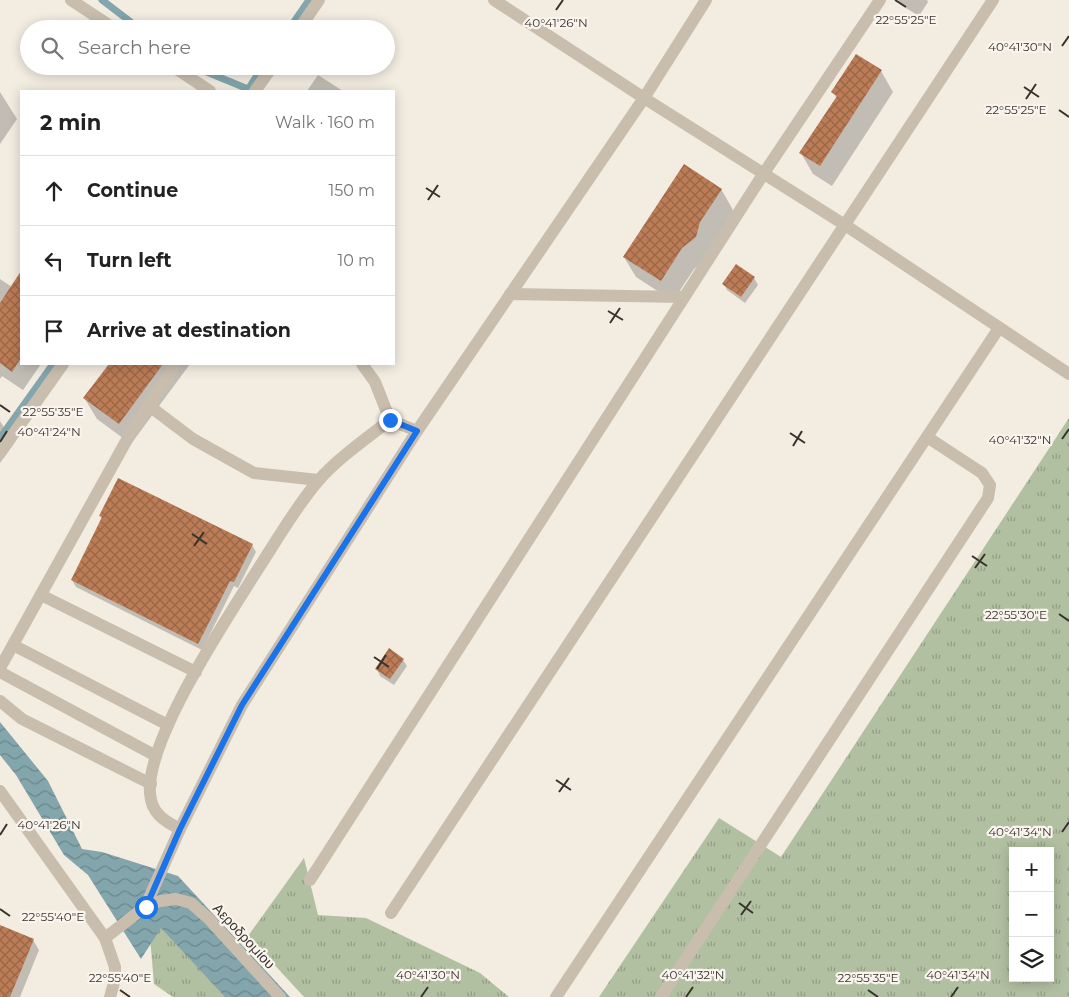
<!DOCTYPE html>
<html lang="en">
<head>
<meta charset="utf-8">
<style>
	:root { --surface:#fff; --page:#f6f6f6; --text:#222; --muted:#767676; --line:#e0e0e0 }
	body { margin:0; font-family:Montserrat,sans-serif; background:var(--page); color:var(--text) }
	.controls { position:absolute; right:15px; bottom:15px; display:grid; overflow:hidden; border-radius:0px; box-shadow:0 2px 12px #0003 }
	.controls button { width:45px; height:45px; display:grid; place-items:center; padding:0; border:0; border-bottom:1px solid var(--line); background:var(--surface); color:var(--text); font:25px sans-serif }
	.stop { position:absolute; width:15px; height:15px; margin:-11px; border:4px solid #1a73e8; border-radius:50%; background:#fff }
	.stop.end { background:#1a73e8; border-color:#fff; box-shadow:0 1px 5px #0008 }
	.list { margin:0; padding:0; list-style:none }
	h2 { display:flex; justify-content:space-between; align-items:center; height:65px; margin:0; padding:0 20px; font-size:21px }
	h2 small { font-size:16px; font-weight:400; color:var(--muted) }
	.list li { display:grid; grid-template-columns:32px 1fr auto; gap:15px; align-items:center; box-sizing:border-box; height:70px; padding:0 20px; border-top:1px solid var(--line) }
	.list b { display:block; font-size:19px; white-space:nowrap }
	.list em { font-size:16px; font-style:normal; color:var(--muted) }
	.icon { flex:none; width:28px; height:28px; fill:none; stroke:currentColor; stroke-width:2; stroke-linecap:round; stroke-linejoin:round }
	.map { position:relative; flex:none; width:1069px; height:997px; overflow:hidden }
	.search { position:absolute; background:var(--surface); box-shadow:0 2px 12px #0003; left:20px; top:20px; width:375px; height:55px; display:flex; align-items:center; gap:12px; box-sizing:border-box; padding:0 18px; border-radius:28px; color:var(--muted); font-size:19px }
	.panel { position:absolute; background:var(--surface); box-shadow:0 2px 12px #0003; left:20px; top:90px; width:375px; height:275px; border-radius:0px }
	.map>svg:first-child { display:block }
</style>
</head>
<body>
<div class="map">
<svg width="1069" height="997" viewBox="0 0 1069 997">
	<defs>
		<pattern id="grass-tufts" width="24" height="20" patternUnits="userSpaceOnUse" patternTransform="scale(1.25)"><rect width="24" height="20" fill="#b2c0a2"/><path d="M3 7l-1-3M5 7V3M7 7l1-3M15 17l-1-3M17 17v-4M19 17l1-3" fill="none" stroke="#929d84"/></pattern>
		<pattern id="water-waves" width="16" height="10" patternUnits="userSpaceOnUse" patternTransform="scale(1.25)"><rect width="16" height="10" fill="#83a5ac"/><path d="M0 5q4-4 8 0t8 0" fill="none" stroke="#6c878c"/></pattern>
		<pattern id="building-cross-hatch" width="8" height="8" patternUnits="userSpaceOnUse" patternTransform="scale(1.25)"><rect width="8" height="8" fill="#bb7c56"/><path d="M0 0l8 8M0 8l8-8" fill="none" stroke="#996647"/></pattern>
	</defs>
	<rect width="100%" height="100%" fill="#f2ece1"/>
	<g fill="url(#grass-tufts)" fill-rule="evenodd">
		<path d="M1069 418V997H599L719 818 781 857ZM1013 851H1050V978H1013Z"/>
		<polygon points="304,858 318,915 366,918 480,973 509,997 304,997 248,936"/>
		<polygon points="162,923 257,997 173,997 154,984 150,937"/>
	</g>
	<polygon fill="url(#water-waves)" points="0,722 48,781 82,849 102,852 178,876 290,997 225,997 161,928 141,959 88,875 64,855 16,775 0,755"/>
	<g fill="#0003">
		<polygon points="898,0 927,0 928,2 919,16 901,5"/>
		<polygon points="881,71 893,92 832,186 813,174 801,153 837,99 833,92"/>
		<polygon points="318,75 343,91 307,91"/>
		<polygon points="0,92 17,119 0,144"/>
		<polygon points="721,189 733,210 707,258 694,269 673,301 636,277 624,257"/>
		<polygon points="754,278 758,285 745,303 727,290 724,284"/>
		<polygon points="0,279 21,293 21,364 41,364 23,390 2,376 0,379"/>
		<polygon points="110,364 190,364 131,444 97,419 85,399"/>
		<polygon points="0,421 14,443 0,463"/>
		<polygon points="100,516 252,545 256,552 238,588 234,586 202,650 76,587 72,580 102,519"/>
		<polygon points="403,660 407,666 394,685 380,676 377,669"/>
		<polygon points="0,933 33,940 39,950 20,997 0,997"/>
	</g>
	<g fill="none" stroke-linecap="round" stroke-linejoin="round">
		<g stroke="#83a5ac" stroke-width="7">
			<polyline points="102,0 140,29"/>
			<polyline points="289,29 309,0"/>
			<polyline points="192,66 248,89"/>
			<polyline points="247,91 263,66"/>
			<polyline points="0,438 53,364"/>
		</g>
	</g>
	<g fill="url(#building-cross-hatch)">
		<polygon points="856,54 882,70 820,166 799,153 837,96 831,92"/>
		<polygon points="684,164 722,189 700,222 696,237 682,248 661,281 623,257"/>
		<polygon points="736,264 755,277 741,297 722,284"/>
		<polygon points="21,271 21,358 12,372 0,363 0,303"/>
		<polygon points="109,364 163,364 119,424 83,398"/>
		<polygon points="118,478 253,544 234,582 230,581 198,644 71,580 102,517 99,516"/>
		<polygon points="389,648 404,659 390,679 375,669"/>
		<polygon points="0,925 34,939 10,997 0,997"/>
	</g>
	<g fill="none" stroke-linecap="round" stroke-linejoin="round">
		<g stroke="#c9beae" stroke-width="12">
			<polyline points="71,0 115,29"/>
			<polyline points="706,0 644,98 845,225 1069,374"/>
			<polyline points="299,29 319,0"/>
			<polyline points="172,66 210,91"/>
			<polyline points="255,91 273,66"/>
			<polyline points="510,294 684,297"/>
			<polyline points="362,364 375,382 390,420"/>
			<polyline points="148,405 193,439 254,473 318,480"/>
			<polyline points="0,453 63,364"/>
			<polyline points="41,595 196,672"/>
			<polyline points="13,645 168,725"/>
			<polyline points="0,668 129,436 176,364"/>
			<polyline points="0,672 156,756"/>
			<polyline points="0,701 22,719 151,784"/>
			<polyline points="0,791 105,938 115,967 115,979 110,997"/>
			<path d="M180 829C164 821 151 813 150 793 146 739 228 617 258 569 277 540 295 508 318 481 337 459 367 438 390 420L417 431"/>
			<polyline points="310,880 764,173 880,0"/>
			<polyline points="145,907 180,829 242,705 417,431 644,98 494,0"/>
			<polyline points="391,913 993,0"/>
			<polyline points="105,938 145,907 160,901 176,899 191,903 209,919 280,997"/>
			<polyline points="556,997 999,328"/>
			<polyline points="661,997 988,498 990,485 982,473 927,437"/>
		</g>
	</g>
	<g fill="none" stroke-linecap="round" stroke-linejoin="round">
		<polyline stroke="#1a73e8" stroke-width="6" points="146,907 180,829 242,705 417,431 390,420"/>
	</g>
	<path fill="none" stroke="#38312c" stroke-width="2" d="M895 0 906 7M556 10 563 0M1062 46 1069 36M1024 87 1039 97M1026 99 1036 84M1059 110 1069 117M426 188 440 197M428 200 438 185M608 311 623 320M610 323 620 308M0 405 10 412M790 433 805 443M1062 439 1069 429M0 442 7 431M793 446 802 431M192 534 207 544M194 546 204 532M972 556 987 566M975 568 985 554M1059 614 1069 621M374 657 389 667M377 669 386 655M556 780 571 790M559 792 569 778M1062 832 1069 822M0 835 7 824M739 903 753 913M0 909 10 916M741 915 751 901M120 990 130 997M868 990 878 997M421 997 428 987M686 997 693 987M951 997 958 987"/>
	<g text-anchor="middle" stroke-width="4.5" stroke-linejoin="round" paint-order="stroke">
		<g font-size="14" fill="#38312c" stroke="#f9f5ee">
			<text transform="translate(244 936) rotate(47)" y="5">Αεροδρομίου</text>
		</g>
	</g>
	<g font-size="12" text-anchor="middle" fill="#38312c" stroke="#f9f5ee" stroke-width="4.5" stroke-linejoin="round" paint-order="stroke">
		<text x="906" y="24">22°55'25"E</text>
		<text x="556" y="27">40°41'26"N</text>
		<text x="1020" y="51">40°41'30"N</text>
		<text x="1016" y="114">22°55'25"E</text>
		<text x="53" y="416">22°55'35"E</text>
		<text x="49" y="436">40°41'24"N</text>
		<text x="1020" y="444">40°41'32"N</text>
		<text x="1016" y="619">22°55'30"E</text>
		<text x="49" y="829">40°41'26"N</text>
		<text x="1020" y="836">40°41'34"N</text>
		<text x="53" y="921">22°55'40"E</text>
		<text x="428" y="979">40°41'30"N</text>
		<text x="693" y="979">40°41'32"N</text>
		<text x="958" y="979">40°41'34"N</text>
		<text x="120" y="982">22°55'40"E</text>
		<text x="868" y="982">22°55'35"E</text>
	</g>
</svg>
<div class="controls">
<button>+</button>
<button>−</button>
<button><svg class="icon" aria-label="layers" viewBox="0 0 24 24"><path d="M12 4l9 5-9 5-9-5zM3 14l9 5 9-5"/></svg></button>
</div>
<div class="stop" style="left:146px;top:907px"></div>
<div class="stop end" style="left:390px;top:420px"></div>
<div class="search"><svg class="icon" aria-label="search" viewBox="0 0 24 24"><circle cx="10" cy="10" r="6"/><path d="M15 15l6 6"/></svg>Search here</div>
<section class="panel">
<h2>2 min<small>Walk · 160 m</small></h2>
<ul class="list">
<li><svg class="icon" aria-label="ahead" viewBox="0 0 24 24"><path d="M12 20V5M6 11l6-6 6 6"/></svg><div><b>Continue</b></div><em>150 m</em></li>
<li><svg class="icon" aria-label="left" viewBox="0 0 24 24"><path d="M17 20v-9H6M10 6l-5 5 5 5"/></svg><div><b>Turn left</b></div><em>10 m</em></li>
<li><svg class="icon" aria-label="arrive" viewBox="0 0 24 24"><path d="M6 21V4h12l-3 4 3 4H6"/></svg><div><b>Arrive at destination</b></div></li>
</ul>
</section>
</div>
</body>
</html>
